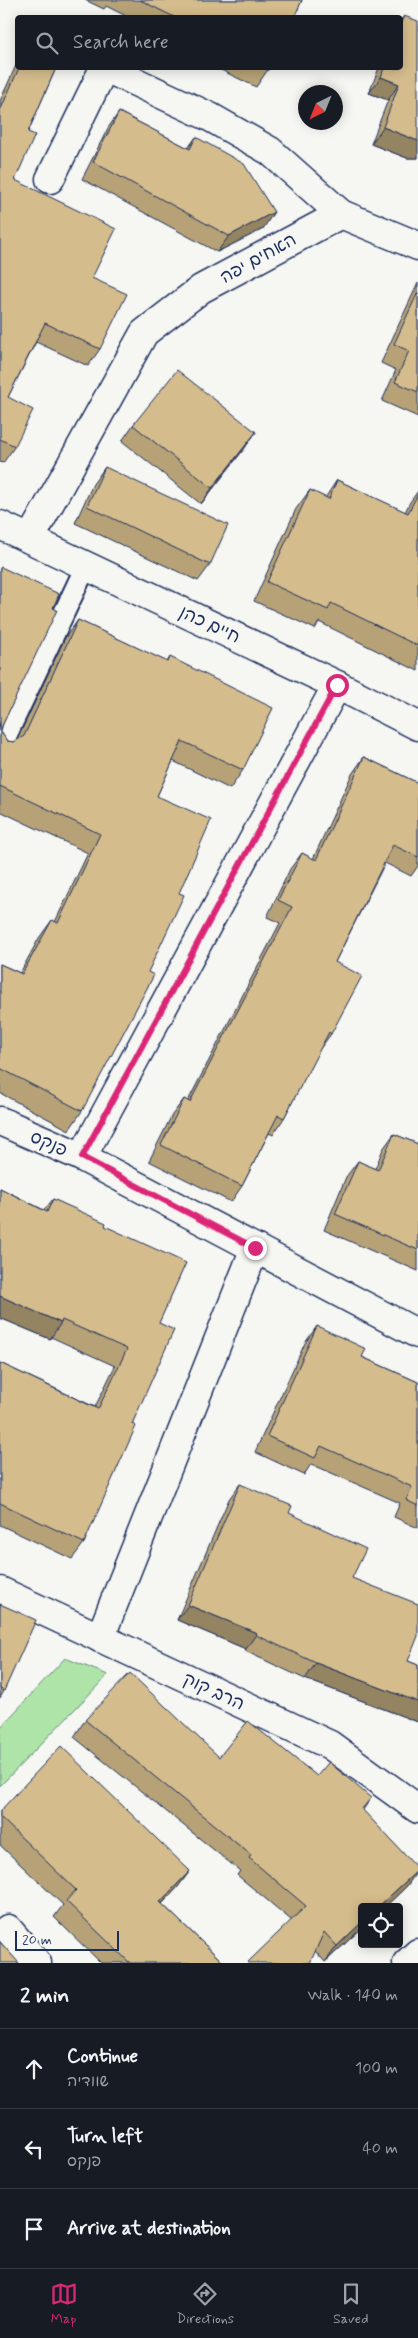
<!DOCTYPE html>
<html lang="en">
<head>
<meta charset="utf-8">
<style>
	:root { --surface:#171b24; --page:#242831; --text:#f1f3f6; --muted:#9ea1a6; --line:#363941; --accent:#db2777 }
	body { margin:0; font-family:Mynerve,"Playpen Sans Hebrew",sans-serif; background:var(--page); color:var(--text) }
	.controls { position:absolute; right:15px; bottom:15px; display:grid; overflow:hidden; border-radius:5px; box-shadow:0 2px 12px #0003 }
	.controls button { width:45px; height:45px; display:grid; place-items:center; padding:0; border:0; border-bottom:1px solid var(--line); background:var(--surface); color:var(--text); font:25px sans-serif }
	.compass { position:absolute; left:298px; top:85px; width:45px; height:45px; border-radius:50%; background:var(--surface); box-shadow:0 2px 12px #0003; rotate:223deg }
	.scale { position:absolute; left:15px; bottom:12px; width:104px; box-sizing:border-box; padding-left:5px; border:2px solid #1b2f5e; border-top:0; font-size:14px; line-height:18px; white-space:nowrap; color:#1b2f5e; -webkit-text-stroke:4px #f6f6f2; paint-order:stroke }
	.stop { position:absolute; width:15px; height:15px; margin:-11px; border:4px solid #db2777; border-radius:50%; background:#fff }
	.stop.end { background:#db2777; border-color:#fff; box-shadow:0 1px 5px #0008 }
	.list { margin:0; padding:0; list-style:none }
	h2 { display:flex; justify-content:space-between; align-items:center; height:65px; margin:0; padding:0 20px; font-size:21px }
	h2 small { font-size:16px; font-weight:400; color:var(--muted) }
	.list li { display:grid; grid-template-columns:32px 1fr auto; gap:15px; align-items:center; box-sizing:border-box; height:80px; padding:0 20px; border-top:1px solid var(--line) }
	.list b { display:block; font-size:19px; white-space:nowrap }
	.list p { margin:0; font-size:16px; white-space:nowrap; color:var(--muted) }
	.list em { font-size:16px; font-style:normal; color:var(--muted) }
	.icon { flex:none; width:28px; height:28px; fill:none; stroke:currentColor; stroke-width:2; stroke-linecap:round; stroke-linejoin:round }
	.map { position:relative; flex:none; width:418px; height:1963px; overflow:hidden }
	.search { position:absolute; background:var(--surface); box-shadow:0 2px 12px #0003; left:15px; right:15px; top:15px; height:55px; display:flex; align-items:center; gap:12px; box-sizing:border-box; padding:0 18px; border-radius:5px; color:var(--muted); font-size:19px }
	.sheet { height:305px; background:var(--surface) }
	nav { display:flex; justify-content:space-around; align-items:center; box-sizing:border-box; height:70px; border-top:1px solid var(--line); background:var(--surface); font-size:14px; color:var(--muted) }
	nav a { display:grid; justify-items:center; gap:2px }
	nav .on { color:var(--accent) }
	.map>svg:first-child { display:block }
</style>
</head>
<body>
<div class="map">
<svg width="418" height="1963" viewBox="0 0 418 1963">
	<rect width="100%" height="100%" fill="#f6f6f2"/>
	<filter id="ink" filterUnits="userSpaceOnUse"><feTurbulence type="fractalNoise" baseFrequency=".02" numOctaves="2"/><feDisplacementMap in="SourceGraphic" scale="10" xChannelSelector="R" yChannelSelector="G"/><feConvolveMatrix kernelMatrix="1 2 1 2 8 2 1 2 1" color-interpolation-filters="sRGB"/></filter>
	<g filter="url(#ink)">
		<polygon fill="#aee4a7" stroke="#648a82" points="65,1658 108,1675 0,1786 0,1728"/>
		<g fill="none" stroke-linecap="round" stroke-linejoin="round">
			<g stroke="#1b2f5e" stroke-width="24">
				<polyline id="lane" points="0,749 86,566"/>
			</g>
			<g stroke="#1b2f5e" stroke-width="31">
				<g id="street">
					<polyline points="50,179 104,68"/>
					<polyline points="341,214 418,246"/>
					<polyline points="30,539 144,333 201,289 341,214 270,151 210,117 106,68"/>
					<polyline points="0,1121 82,1157 418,1334"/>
					<polyline points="82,1157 337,685"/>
					<polyline points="0,1591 330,1745 418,1809"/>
					<polyline points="100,1638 255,1248"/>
					<polyline points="8,1929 37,1963"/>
					<polyline points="407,1963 418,1953"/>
				</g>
			</g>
			<g stroke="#1b2f5e" stroke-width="31">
				<polyline id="secondary" points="0,525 337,685 418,726"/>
			</g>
			<use href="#lane" stroke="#f6f6f2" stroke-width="20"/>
			<use href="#street" stroke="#f6f6f2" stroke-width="28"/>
			<use href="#secondary" stroke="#f6f6f2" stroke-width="28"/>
		</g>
		<g fill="#b7a278" stroke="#1b2f5e">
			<polygon points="85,0 302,0 294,18 130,18 106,6 104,9"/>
			<polygon points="404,16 418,158 407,158 371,144 388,100 369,93 379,68 400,68 400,21"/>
			<polygon points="18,61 18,68 56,68 28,132 15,180 92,278 100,349 88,366 36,342 8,397 15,446 3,463 0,462 0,101"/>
			<polygon points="217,68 269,68 256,87"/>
			<polygon points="119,112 188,148 196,137 263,229 217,252 82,179 108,128"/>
			<polygon points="418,283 418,417 382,401 396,370 381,363"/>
			<polygon points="133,425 256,432 244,449 201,504 122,441"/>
			<polygon points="105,467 210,565 198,581 75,523 93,484"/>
			<polygon points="337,480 405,512 410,502 418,491 418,671 319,622 315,629 254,601 296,509 310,490 325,498"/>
			<polygon points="0,568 53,608 2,726 1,732 7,741 14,742 17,740 65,638 78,620 167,662 170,657 243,770 230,789 173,761 157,796 82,1111 69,1130 0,1093 0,964 20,973 39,938 52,920 55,922 88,853 0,811"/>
			<polygon points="364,757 418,783 418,866 411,876 385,863 335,962 331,1034 319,1050 284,1118 273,1135 269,1133 242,1186 231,1202 149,1161 172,1115 184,1099 188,1101 280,923 267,917 290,869 302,853 313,859 352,774"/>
			<polygon points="394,1134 418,1144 418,1271 324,1230 346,1177 358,1161 375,1169 383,1149"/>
			<polygon points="0,1188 44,1210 53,1199 105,1226 159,1323 132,1424 84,1543 72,1559 0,1525 0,1363 95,1407 115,1366 51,1337 50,1339 0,1318"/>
			<polygon points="317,1326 362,1357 418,1382 418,1528 394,1517 400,1503 311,1464 304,1475 255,1452 305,1343"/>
			<polygon points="240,1484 289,1513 352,1578 408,1661 418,1665 418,1722 305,1679 245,1651 246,1649 177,1620 229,1499"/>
			<polygon points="0,1604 4,1691 0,1698"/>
			<polygon points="85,1720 219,1757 317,1776 371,1798 363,1810 407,1886 325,1962 315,1951 291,1920 237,1875 240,1871 74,1737"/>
			<polygon points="0,1811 178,1887 162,1904 224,1963 101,1963 54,1917 63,1905 0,1845"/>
		</g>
		<g fill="#958462" stroke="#1b2f5e">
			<polygon points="381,77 399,84 388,100 369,93"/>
			<polygon points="383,127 418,141 418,158 407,158 371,144"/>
			<polygon points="274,212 263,229 217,252 229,236"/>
			<polygon points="256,432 244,449 201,504 212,488"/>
			<polygon points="0,1296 61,1323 50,1339 0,1318"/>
			<polygon points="188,1605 257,1633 246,1649 177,1620"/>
			<polygon points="316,1663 418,1702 418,1722 305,1679"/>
			<polygon points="418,1870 407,1886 385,1907 378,1907"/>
			<polygon points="190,1871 178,1887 148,1918 160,1902"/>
			<polygon points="362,1922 362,1928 325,1962 337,1946"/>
		</g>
		<g fill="#d5bc8c" stroke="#1b2f5e">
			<polygon points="140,0 302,0 294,18 176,18"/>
			<polygon points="404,16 418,21 418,141 383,127 399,84 381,77 384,68 400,68 400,25"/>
			<polygon points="19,68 56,68 28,132 35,135 15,180 116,229 92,278 127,294 100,349 45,323 8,397 33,410 15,446 0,439 0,111"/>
			<polygon points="263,68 269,68 268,70"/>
			<polygon points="119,112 190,149 196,137 244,164 274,212 229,236 93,162"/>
			<polygon points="418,292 418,392 395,382 409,351 394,344"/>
			<polygon points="177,370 256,432 212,488 133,425"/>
			<polygon points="105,467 228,525 210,565 87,506"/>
			<polygon points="337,480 408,513 418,494 418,646 331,603 328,610 267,582 310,490 329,499"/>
			<polygon points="1,567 59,594 53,608 57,610 2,726 1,732 7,741 14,742 24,736 78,620 168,662 170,657 273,708 243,770 182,741 157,796 211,820 179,893 184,895 148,972 154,975 82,1111 0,1068 0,964 22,974 52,920 58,923 100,834 0,786 0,568"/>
			<polygon points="364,757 418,783 418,857 393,845 335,962 362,976 331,1034 329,1032 284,1118 278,1115 242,1186 161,1145 184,1099 190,1102 292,907 278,900 302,853 316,860"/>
			<polygon points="394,1134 418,1144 418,1250 335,1214 358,1161 378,1170"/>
			<polygon points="0,1188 47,1212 53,1199 106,1223 105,1226 186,1263 159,1323 174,1330 132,1424 136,1426 84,1543 0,1503 0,1363 98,1409 127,1349 62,1320 61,1323 0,1296"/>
			<polygon points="317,1326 366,1349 362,1357 418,1382 418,1506 406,1500 412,1487 321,1446 315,1458 267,1436"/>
			<polygon points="240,1484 292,1506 289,1513 366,1549 352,1578 418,1604 418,1636 408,1661 418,1665 418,1702 316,1663 256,1635 257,1633 188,1605"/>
			<polygon points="0,1604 36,1620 4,1691 0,1689"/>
			<polygon points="130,1673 219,1757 248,1721 317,1776 329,1762 371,1798 362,1809 418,1869 418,1870 378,1907 362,1907 362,1922 337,1946 324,1932 310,1963 247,1963 306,1906 249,1858 251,1855 85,1720"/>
			<polygon points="61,1746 190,1871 160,1902 224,1963 130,1963 66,1901 76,1890 0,1817 0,1811"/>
			<polygon points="0,1942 19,1963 0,1963"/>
		</g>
	</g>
	<g fill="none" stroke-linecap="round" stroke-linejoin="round" filter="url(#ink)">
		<polyline stroke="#db2777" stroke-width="6" points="255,1248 82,1157 337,685"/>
	</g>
	<g text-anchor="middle" stroke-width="4" stroke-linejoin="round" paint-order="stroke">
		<g font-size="18" fill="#1b2f5e" stroke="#f6f6f2">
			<text transform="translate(258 258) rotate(-29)" y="6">האחים יפה</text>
			<text transform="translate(210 624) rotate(25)" y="6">חיים כהן</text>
			<text transform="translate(49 1143) rotate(24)" y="6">פנקס</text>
			<text transform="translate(214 1691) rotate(25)" y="6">הרב קוק</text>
		</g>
	</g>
</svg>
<div class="controls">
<button><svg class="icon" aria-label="locate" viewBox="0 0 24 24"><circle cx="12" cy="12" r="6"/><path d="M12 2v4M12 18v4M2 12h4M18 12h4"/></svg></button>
</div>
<svg class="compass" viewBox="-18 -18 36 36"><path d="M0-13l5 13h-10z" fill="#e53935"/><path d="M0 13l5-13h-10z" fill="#9ea1a6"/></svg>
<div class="scale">20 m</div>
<div class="stop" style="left:337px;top:685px"></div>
<div class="stop end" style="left:255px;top:1248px"></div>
<div class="search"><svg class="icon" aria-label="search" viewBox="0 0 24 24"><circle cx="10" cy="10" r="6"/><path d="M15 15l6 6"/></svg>Search here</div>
</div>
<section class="sheet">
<h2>2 min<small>Walk · 140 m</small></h2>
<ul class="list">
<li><svg class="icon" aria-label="ahead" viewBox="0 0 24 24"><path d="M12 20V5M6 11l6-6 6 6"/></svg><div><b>Continue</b><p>שוודיה</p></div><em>100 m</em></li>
<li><svg class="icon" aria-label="left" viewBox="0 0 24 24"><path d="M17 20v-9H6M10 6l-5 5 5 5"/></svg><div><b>Turn left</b><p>פנקס</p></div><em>40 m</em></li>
<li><svg class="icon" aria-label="arrive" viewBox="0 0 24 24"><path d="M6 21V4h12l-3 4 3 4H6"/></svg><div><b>Arrive at destination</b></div></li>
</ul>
</section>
<nav>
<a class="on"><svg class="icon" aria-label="map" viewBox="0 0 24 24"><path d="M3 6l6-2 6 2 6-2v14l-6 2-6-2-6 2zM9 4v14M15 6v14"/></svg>Map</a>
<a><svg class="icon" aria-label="directions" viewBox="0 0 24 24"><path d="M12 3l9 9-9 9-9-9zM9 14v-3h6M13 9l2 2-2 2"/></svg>Directions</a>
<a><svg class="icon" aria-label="saved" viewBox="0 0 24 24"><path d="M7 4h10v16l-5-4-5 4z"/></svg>Saved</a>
</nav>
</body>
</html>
